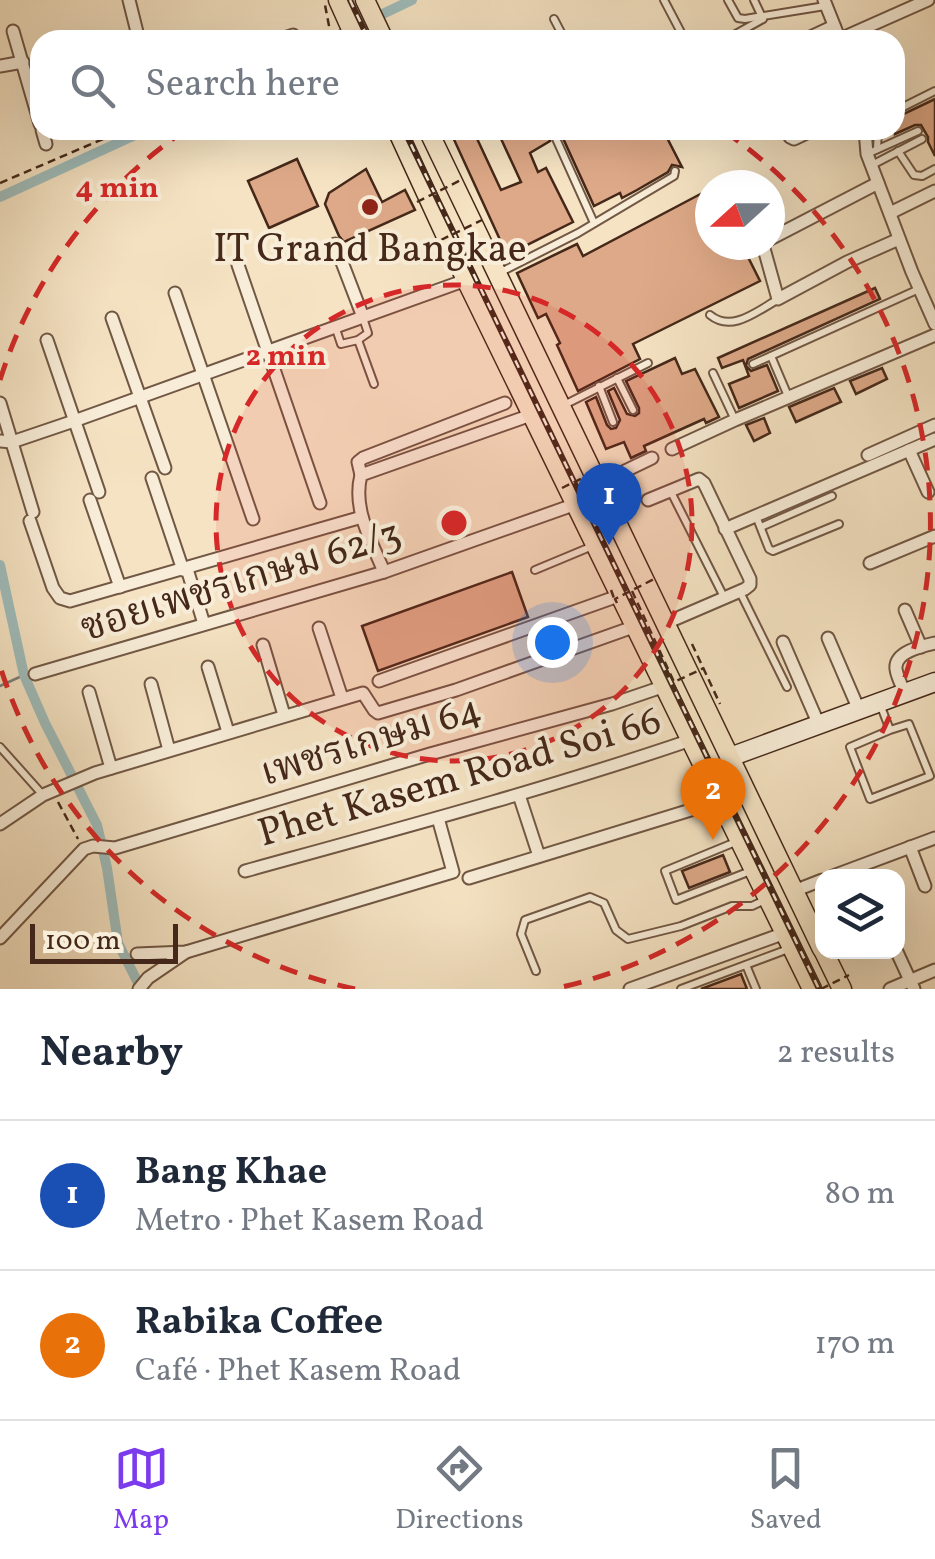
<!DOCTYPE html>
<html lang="en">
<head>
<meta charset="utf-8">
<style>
	:root { --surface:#fff; --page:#f2f2f3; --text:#1f2937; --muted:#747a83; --line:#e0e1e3; --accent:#7c3aed }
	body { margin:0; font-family:Vollkorn,"Noto Serif Thai",serif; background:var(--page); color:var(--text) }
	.controls { position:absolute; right:30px; bottom:30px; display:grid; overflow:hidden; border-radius:20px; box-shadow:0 10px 40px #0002 }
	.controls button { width:90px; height:90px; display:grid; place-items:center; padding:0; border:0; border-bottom:2px solid var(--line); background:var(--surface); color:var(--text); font:50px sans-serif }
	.compass { position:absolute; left:695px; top:170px; width:90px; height:90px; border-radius:50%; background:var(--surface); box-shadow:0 10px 40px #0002; rotate:249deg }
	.scale { position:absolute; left:30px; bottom:25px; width:148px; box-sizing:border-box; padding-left:10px; border:5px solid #452819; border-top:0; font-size:28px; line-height:35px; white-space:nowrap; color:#452819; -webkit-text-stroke:8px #f8edd8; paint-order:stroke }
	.you { position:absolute; left:552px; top:642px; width:35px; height:35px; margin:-25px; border:8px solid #fff; border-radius:50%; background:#1a73e8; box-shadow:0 0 0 15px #1a73e833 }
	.badge { display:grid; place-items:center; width:65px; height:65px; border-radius:50%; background:var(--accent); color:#fff; font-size:32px; font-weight:700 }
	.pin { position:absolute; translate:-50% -82px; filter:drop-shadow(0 2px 5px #0008) }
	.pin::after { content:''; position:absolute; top:52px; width:35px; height:30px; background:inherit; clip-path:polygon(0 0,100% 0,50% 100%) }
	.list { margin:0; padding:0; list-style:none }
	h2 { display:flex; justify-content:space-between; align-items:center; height:130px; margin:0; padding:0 40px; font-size:42px }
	h2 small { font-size:32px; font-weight:400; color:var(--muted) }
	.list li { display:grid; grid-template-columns:65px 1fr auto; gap:30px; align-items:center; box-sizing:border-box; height:150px; padding:0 40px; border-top:2px solid var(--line) }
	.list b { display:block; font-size:38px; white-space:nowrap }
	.list p { margin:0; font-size:32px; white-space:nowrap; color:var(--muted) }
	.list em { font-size:32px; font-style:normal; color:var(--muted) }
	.icon { flex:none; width:55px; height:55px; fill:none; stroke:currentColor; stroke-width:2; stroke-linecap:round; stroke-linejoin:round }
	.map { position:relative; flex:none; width:935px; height:989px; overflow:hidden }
	.search { position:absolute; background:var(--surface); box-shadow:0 10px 40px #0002; left:30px; right:30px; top:30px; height:110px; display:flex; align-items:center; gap:25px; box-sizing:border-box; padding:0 35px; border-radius:30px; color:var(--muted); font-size:38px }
	.sheet { height:430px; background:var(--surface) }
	nav { display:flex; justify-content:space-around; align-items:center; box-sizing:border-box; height:140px; border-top:2px solid var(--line); background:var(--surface); font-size:28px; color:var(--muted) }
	nav a { display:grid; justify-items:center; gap:5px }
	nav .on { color:var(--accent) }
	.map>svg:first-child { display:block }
</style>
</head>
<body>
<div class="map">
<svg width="935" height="989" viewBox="0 0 935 989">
	<rect width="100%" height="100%" fill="#f5e3c3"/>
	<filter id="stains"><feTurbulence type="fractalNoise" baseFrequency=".002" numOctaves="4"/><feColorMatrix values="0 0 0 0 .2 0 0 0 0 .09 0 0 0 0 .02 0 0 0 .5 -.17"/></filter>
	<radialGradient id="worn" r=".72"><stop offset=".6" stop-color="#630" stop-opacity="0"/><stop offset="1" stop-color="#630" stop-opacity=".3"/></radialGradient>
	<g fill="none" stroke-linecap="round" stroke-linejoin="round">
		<polyline stroke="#7b817b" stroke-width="2.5" points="0,686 24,675"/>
		<g stroke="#9fbdbc" stroke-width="10">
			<polyline points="328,40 412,0"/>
			<polyline points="0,197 146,130"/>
			<polyline points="0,565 24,675 45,723 97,825 107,868 118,943 141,989"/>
		</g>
	</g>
	<g fill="#dea988" stroke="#452819" stroke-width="2.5">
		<polygon points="935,99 935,156 928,142 928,137 921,125 915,125 895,134 895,118"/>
		<polygon points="458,130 473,130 501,190 521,182 497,130 545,130 550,141 530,153 538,172 546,168 573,222 507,255 451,133"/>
		<polygon points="574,130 663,130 682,167 672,165 668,172 637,190 622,198 620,193 594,206 562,136"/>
		<polygon points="297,159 318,206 269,228 248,181"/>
		<polygon points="366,169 382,202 405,190 415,210 344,242 339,236 325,204 329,193"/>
		<polygon points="710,189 710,245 742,245 760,281 633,344 640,359 578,391 557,345 560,343 546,314 538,318 517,273 577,244 583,256"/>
		<polygon points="875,288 880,299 748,359 746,366 751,371 767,365 778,391 739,408 729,384 749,376 743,360 722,368 718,358"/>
		<polygon points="675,358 682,374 695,369 719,417 706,423 704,419 644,446 646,451 631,458 624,442 606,449 586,402 596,397 607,425 611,429 616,428 620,420 608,391 614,388 627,414 635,416 639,413 639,408 626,381"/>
		<polygon points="882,368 887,379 856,394 850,381"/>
		<polygon points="834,388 841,402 796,422 789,407"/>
		<polygon points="764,418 770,433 754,441 746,425"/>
		<polygon points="512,572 528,617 378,671 362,626"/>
		<polygon points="723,855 730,872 689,888 682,871"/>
		<polygon points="741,974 747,989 701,989"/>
	</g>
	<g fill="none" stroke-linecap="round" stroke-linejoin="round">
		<g stroke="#715744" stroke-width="10">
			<g id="lane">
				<polyline points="664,0 685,40"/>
				<polyline points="728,0 738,18 745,19 825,6"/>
				<polyline points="754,0 762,17"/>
				<polyline points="554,19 565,40"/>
				<polyline points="587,36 588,40"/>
				<polyline points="538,37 540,40"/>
				<polyline points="725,40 763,19"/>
				<polyline points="895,111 935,91"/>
				<polyline points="554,130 553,132 594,223"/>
				<polyline points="877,149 878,130"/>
				<polyline points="898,151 914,175 922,176 935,169"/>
				<polyline points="867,154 918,131"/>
				<polyline points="872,165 922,139"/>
				<polyline points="499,273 578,233 674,176 675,171"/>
				<path d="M710 315C732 333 757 311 777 300"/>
				<polyline points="335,326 341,344 358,340 374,384"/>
				<polyline points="358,340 368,333 363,318"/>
				<polyline points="771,356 788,396"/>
				<polyline points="753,364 919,289"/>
				<polyline points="713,373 735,420"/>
				<polyline points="617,378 633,410"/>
				<polyline points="599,386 613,422"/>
				<polyline points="562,406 648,363"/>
				<polyline points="671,492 724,597"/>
				<polyline points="756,516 769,549 773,551 839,524"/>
				<polyline points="761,527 832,496"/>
				<polyline points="535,570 595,545"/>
				<polyline points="740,592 787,687"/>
				<polyline points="880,704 890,730 850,747 870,799 930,776 909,724 890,730"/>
				<polyline points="0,747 42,794"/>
				<polyline points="738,841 665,871 676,900 753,870"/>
				<polyline points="746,965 756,989"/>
				<polyline points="536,971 521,934 525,920 590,897 604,903 616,930 628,939 681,926 732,906 752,906 767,899"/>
				<polyline points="681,989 791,948"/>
			</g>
		</g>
		<g stroke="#715744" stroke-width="15">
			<g id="street">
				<polyline points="129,0 139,40"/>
				<polyline points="824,0 840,40"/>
				<polyline points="13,31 40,124"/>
				<polyline points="840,39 928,0"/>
				<polyline points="278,40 293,35"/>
				<polyline points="804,40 834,26"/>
				<polyline points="0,66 23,62"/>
				<polyline points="42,130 46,144"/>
				<polyline points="786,130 790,137 794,139 813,130"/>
				<polyline points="865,130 867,154 912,272 935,324"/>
				<polyline points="890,213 935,191"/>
				<polyline points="770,239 878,183"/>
				<polyline points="335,244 363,317"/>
				<polyline points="763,245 778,299 847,262 899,239"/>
				<polyline points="238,265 320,503"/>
				<polyline points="175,293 253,519"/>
				<polyline points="112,318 165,468"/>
				<polyline points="47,340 99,492"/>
				<polyline points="0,403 33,512"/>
				<polyline points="0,441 12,442 74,421 466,280"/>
				<polyline points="672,449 735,420 935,335"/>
				<polyline points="909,450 928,492"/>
				<polyline points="868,455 935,425"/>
				<polyline points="361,475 358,462 363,458 505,403"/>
				<polyline points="152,478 183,570"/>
				<polyline points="598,484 652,458"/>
				<polyline points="90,500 120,587"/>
				<polyline points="648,500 699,479 704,483 750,579 750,585 745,589 666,623"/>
				<polyline points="30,521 53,588 60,598 70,601 362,517"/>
				<polyline points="725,529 935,439"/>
				<polyline points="870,563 935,536"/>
				<polyline points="187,569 204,624"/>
				<path d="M384 572C372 542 352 509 361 475L531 415"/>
				<polyline points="905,610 921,647"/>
				<polyline points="319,628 342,698"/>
				<polyline points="828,638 859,710"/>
				<polyline points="783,642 819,725"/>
				<polyline points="263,645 284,715"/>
				<polyline points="208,667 228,732"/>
				<polyline points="35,674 384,572 576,504"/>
				<polyline points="379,681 621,595"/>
				<polyline points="151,684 169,750"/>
				<polyline points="89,692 111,768"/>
				<path d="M905 693C902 686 897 677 896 669 894 652 922 646 935 643"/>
				<polyline points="519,795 539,856"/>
				<polyline points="0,824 43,795 95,773 363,693 374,710 378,713 456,690 636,626"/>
				<polyline points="910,847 925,886"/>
				<path d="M245 871C394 830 544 790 691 740"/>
				<polyline points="833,876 935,838"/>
				<polyline points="469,878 720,801"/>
				<polyline points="794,891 822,880"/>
				<polyline points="0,938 84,849 93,846 115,848 430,754 612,704 665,686"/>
				<polyline points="897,952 914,989"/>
				<polyline points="137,954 186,952 453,872 438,818"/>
				<polyline points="139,989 148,978 186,952"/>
				<polyline points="630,989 785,933"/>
				<polyline points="890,989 935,970"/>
			</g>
		</g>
		<g stroke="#452819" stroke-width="21">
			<polyline id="secondary" points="730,757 935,682"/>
		</g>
		<g stroke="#452819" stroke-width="21">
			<g id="primary">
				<polyline points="338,0 356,40"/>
				<polyline points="365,0 384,40"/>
				<polyline points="397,130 466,280 812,989"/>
				<polyline points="428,130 822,949"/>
				<polyline points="824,952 842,989"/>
			</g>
		</g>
		<g stroke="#452819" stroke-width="2.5" stroke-dasharray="8 5" stroke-linecap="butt">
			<polyline points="311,40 330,31 325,5"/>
			<polyline points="0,183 124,130"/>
			<polyline points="692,644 720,704"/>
			<polyline points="58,802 78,839"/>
		</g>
		<use href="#lane" stroke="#f8edd8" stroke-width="6"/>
		<use href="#street" stroke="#f8edd8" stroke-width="11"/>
		<use href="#secondary" stroke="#f8edd8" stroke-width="18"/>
		<use href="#primary" stroke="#f5e3c3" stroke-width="18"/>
		<g stroke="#452819" stroke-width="6">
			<g id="rail">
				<polyline points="350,0 369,40"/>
				<polyline points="404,130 819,989"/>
			</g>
		</g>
		<use href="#rail" stroke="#f8edd8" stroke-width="2.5" stroke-dasharray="8" stroke-linecap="butt"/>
		<g stroke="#452819" stroke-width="2.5" stroke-dasharray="8 5" stroke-linecap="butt">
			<polyline points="417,202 463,179"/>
			<polyline points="441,240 482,220"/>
			<polyline points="562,488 601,469"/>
			<polyline points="611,590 614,598"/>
			<polyline points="632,591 674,682 704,668"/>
			<polyline points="617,603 615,599 654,579"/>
			<polyline points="821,989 849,975"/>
		</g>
	</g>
	<circle cx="454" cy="523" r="238" fill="#d62828" fill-opacity=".12"/>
	<g fill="none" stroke="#d62828" stroke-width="5" stroke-dasharray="18 12">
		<circle cx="454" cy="523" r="238"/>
		<path d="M355 989A476 476 0 0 1 0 666M0 380A476 476 0 0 1 184 131M724 131A476 476 0 0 1 553 989"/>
	</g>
	<circle fill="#8f2418" stroke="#f8edd8" stroke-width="4" cx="370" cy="207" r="10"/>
	<g text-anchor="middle" stroke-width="8" stroke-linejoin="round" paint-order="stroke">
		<g font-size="40" fill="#452819" stroke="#f8edd8">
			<text x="370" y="261">IT Grand Bangkae</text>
		</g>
		<g font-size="40" fill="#452819" stroke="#f8edd8">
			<text transform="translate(240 579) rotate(-17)" y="14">ซอยเพชรเกษม 62/3</text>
			<text transform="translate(370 739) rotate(-17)" y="14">เพชรเกษม 64</text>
			<text transform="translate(459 775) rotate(-16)" y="14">Phet Kasem Road Soi 66</text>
		</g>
	</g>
	<circle cx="454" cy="523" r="15" fill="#d62828" stroke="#f8edd8" stroke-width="5"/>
	<g font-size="30" text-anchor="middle" font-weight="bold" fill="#d62828" stroke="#f8edd8" stroke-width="8" stroke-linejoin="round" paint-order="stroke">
		<text x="117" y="197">4 min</text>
		<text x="286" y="365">2 min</text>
	</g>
	<rect width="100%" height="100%" filter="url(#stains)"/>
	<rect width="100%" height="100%" fill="url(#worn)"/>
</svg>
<div class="controls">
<button><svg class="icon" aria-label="layers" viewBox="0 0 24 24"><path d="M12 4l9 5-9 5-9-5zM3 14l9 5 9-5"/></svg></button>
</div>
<svg class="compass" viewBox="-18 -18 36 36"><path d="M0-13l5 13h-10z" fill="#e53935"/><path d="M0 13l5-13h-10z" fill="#747a83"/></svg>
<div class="scale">100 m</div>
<div class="you"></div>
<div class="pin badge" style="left:609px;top:545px;background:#1a4fb4">1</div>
<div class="pin badge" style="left:713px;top:840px;background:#e8710a">2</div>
<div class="search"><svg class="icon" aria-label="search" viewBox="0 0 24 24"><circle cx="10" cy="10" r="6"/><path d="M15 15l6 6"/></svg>Search here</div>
</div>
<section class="sheet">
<h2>Nearby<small>2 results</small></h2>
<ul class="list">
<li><span class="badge" style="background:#1a4fb4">1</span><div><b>Bang Khae</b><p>Metro · Phet Kasem Road</p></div><em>80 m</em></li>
<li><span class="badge" style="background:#e8710a">2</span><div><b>Rabika Coffee</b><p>Café · Phet Kasem Road</p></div><em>170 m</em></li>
</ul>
</section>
<nav>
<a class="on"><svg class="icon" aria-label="map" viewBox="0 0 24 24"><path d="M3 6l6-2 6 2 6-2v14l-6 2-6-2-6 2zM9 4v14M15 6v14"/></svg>Map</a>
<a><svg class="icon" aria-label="directions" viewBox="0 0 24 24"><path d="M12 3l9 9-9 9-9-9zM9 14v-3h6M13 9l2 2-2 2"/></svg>Directions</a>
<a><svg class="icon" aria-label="saved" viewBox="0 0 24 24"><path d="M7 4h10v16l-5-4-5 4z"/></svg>Saved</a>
</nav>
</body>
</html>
